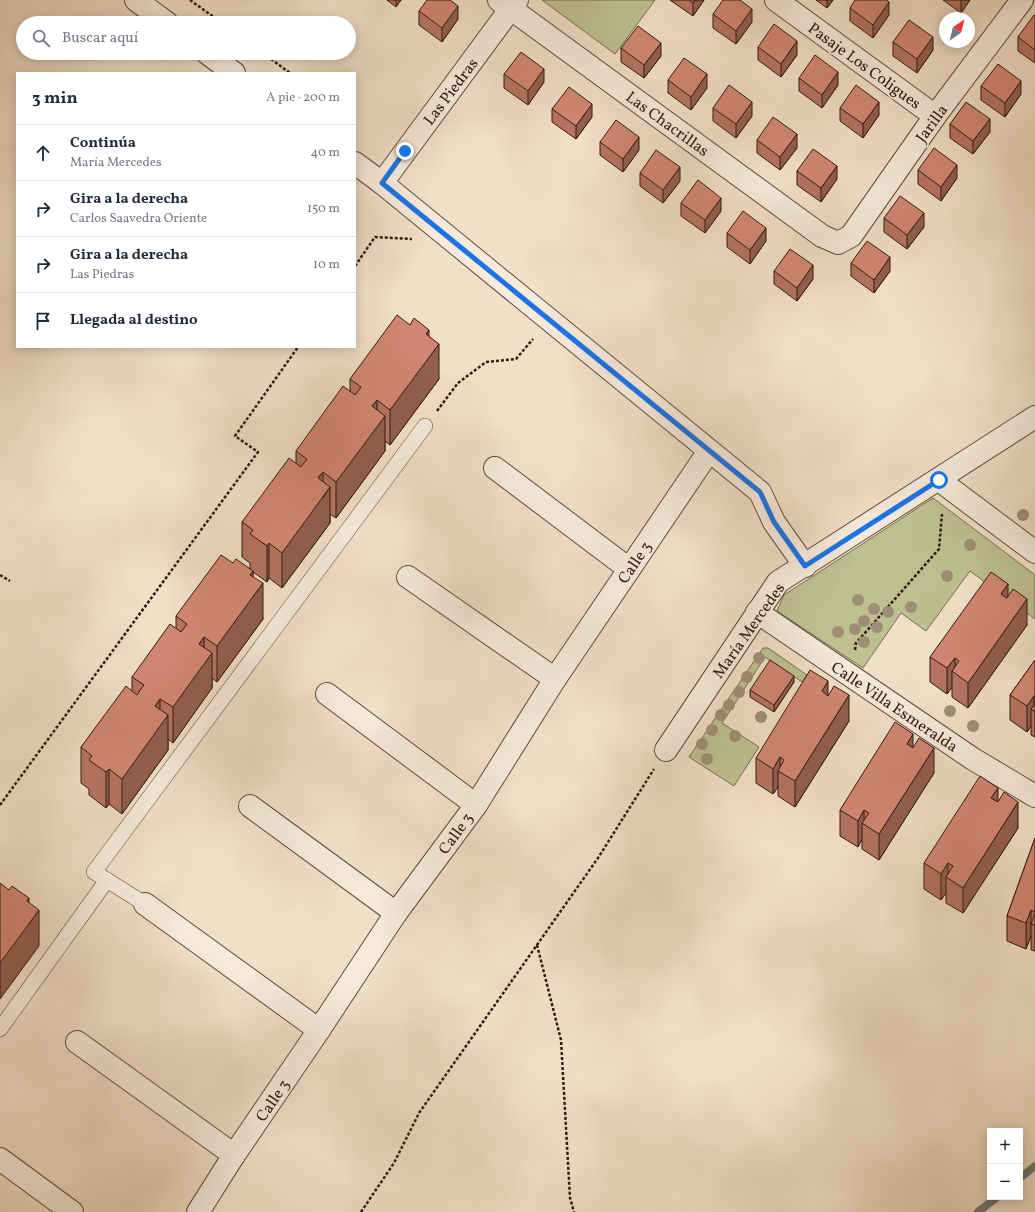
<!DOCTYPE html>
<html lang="es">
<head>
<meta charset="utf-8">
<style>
	:root { --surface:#fff; --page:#f6f6f7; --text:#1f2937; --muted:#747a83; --line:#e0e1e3 }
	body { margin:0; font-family:Vollkorn,serif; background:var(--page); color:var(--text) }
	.controls { position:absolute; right:12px; bottom:12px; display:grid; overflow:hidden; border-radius:0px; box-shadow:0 2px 10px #0003 }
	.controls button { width:36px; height:36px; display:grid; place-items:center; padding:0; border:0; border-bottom:1px solid var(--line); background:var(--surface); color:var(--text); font:20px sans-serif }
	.compass { position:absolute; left:939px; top:12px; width:36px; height:36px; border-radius:50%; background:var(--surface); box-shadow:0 2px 10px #0003; rotate:35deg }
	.stop { position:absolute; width:12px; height:12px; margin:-9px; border:3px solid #1a73e8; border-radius:50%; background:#fff }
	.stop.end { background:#1a73e8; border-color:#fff; box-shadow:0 1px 4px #0008 }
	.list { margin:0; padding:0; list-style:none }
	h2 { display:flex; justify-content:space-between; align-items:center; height:52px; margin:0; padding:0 16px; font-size:17px }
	h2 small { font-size:13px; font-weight:400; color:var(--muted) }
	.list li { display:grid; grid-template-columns:26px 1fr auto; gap:12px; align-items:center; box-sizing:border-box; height:56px; padding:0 16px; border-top:1px solid var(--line) }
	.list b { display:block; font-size:15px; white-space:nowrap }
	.list p { margin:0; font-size:13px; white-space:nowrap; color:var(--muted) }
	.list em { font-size:13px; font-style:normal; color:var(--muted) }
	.icon { flex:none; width:22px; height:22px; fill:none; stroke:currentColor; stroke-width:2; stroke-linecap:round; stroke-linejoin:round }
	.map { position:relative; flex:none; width:1035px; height:1212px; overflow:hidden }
	.search { position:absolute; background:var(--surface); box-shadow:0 2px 10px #0003; left:16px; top:16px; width:340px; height:44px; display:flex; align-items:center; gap:10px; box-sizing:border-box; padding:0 14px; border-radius:22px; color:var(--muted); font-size:15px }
	.panel { position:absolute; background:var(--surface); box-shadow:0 2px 10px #0003; left:16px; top:72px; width:340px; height:276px; border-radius:0px }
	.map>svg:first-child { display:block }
</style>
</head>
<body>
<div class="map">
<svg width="1035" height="1212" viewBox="0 0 1035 1212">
	<rect width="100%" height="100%" fill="#f1dfc7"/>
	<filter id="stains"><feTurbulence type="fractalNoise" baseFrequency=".005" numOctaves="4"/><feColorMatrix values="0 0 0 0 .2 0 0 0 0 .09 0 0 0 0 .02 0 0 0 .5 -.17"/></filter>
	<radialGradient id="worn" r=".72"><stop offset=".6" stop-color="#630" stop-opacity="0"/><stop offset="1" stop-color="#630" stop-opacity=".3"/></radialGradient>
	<g fill="#bec092" stroke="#786c50">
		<polygon points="542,0 655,0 615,54"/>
		<polygon points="933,498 1035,575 1035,619 970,571 926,631 901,613 863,668 777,611 784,595"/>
		<polygon points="763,648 768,648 807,675 802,682 765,657 722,723 759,747 734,786 689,757"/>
	</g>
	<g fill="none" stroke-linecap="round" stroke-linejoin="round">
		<g stroke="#727a76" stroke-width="8">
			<polyline points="1020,1178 1035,1166"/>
			<polyline points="978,1212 997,1197"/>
		</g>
		<g stroke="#624a3c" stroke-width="16">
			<g id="lane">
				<polyline points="145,904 94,872 425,426"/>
				<polyline points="0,1029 107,880"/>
			</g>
		</g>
		<g stroke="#624a3c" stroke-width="24">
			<g id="street">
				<polyline points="136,0 167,23"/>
				<polyline points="499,0 822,236 838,243 851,236 935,116 1022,0"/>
				<polyline points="776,0 935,116"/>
				<polyline points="207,53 234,73"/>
				<polyline points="355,163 382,183 760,492 774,522 805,566"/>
				<polyline points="382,183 517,0"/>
				<polyline points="495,468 629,569"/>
				<polyline points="939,480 1035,552"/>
				<polyline points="408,577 555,679"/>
				<polyline points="757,612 973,759 1035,796"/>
				<polyline points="327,694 476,805"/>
				<polyline points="666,750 778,582 1035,417"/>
				<polyline points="250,806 396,913"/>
				<polyline points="145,904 319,1030"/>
				<polyline points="77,1042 234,1155"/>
				<polyline points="0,1159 72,1212"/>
				<polyline points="198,1212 234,1155 319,1030 396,913 476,805 555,679 709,451"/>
			</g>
		</g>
		<g stroke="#32190e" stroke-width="2.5" stroke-dasharray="3 2" stroke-linecap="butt">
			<polyline points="190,0 222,23"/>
			<polyline points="263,53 290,73"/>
			<polyline points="355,266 375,237 412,239"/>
			<polyline points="437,411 458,383 486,362 516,359 533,339"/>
			<polyline points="0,575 10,581"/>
			<polyline points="855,650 856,643 939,549 942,514"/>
			<polyline points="0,805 258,452 235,436 298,347"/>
			<polyline points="537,945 561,1040 570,1198 574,1212"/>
			<polyline points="361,1212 394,1163 419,1113 598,858 654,769"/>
		</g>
		<use href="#lane" stroke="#f6eadb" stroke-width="15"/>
		<use href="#street" stroke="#f6eadb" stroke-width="22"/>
	</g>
	<g fill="#9f8e77">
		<circle cx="1023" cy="515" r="6"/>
		<circle cx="970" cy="545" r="6"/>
		<circle cx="947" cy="576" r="6"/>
		<circle cx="858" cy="600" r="6"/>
		<circle cx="911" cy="607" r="6"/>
		<circle cx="874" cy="609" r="6"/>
		<circle cx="888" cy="612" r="6"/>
		<circle cx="864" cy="621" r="6"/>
		<circle cx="877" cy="627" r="6"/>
		<circle cx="855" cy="629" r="6"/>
		<circle cx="838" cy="632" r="6"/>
		<circle cx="864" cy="642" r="6"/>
		<circle cx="759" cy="658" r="6"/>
		<circle cx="747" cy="677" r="6"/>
		<circle cx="739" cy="692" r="6"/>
		<circle cx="729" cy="705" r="6"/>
		<circle cx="950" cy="711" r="6"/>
		<circle cx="721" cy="715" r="6"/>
		<circle cx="761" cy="717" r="6"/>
		<circle cx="973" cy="726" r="6"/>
		<circle cx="712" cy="730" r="6"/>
		<circle cx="735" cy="736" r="6"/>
		<circle cx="702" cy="744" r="6"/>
		<circle cx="707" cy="759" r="6"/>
	</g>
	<g fill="#b47363" stroke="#32190e">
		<polygon points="387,0 401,0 396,7"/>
		<polygon points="670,0 704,0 693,16"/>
		<polygon points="816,0 833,0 827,8"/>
		<polygon points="943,0 970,0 961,13"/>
		<polygon points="850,8 889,15 873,38 850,21"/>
		<polygon points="419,11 458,19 442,42 419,25"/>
		<polygon points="713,14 752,22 736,44 713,28"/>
		<polygon points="1035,16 1035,63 1018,51 1018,37"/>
		<polygon points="893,42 933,50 917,73 893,56"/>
		<polygon points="758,47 797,55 781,77 758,60"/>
		<polygon points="621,48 661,56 644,78 621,62"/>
		<polygon points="504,74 544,82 528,105 504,88"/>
		<polygon points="799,78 838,85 822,108 799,91"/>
		<polygon points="668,80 707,88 691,110 668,93"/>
		<polygon points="981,86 1021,94 1005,117 981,100"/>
		<polygon points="713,108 752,116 736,138 713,121"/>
		<polygon points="840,108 879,115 863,138 840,121"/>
		<polygon points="552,109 592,117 576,139 552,122"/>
		<polygon points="950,124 990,132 973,154 950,138"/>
		<polygon points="757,140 797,148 780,170 757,153"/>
		<polygon points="600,142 639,150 623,172 600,155"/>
		<polygon points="918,170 957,178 941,201 918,184"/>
		<polygon points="797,171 837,179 821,202 797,185"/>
		<polygon points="640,173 680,181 663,203 640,186"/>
		<polygon points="681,203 721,211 705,233 681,216"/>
		<polygon points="884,218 924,227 907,249 884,232"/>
		<polygon points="727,233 766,241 750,264 727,247"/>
		<polygon points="851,263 890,271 874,293 851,276"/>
		<polygon points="774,271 813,279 797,301 774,284"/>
		<polygon points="410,325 429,337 439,379 390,445 385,441 385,451 336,518 330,514 330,523 282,588 269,578 267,582 253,572 253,576 263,619 217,682 212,678 212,688 173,743 168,739 168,750 122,814 109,804 106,808 89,795 89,789 81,783 81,747 132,691 132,677 176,629 176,616 233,563 250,569 250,563 242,557 242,522 296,463 296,451 350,392 350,379"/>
		<polygon points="1008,597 1027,625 968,708 952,697 952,687 947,694 930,682 930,657"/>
		<polygon points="1035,660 1035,737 1031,735 1031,726 1027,732 1010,720 1010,695"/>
		<polygon points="794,682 774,712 750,697 750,690"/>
		<polygon points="828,695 849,721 795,807 778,796 778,787 773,794 756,783 756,758"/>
		<polygon points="913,747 934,773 879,860 862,849 862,839 858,847 840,836 840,810"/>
		<polygon points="998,802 1018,828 963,913 946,903 946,893 941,900 924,889 924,863"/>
		<polygon points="1035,838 1035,951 1031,950 1031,936 1026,949 1007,941 1007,916"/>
	</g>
	<g fill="#925e50" stroke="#32190e">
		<polygon points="396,0 401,0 396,7"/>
		<polygon points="695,0 704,0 693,16 693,3"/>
		<polygon points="827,0 833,0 827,8"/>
		<polygon points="961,0 970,0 961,13"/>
		<polygon points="889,2 889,15 873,38 873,25"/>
		<polygon points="458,6 458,19 442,42 442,28"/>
		<polygon points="752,9 752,22 736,44 736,31"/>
		<polygon points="933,37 933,50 917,73 917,59"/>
		<polygon points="797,41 797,55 781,77 781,64"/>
		<polygon points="661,43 661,56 644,78 644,65"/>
		<polygon points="544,69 544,82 528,105 528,91"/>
		<polygon points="838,72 838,85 822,108 822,95"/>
		<polygon points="707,74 707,88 691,110 691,97"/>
		<polygon points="1021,81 1021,94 1005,117 1005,103"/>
		<polygon points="752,102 752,116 736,138 736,124"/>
		<polygon points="879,102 879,115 863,138 863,124"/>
		<polygon points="592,104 592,117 576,139 576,126"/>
		<polygon points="990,119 990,132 973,154 973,141"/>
		<polygon points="797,134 797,148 780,170 780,157"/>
		<polygon points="639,137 639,150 623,172 623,159"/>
		<polygon points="957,165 957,178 941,201 941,187"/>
		<polygon points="837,166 837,179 821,202 821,188"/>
		<polygon points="680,167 680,181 663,203 663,190"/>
		<polygon points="721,198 721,211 705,233 705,220"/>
		<polygon points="924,213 924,227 907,249 907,235"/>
		<polygon points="766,228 766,241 750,264 750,250"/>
		<polygon points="890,257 890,271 874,293 874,280"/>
		<polygon points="813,265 813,279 797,301 797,288"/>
		<polygon points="429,330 429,357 439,344 439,379 390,445 390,410 426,334"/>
		<polygon points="377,400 377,426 385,416 385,451 336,518 336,482 372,406"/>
		<polygon points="323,472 323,498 330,487 330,523 282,588 282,553 318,478"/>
		<polygon points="269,543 269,578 267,582 267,546"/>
		<polygon points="253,571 253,597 263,583 263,619 217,682 217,646 250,575"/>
		<polygon points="1008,584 1008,610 1001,594"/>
		<polygon points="1027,599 1027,625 968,708 968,683"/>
		<polygon points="204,637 204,664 212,653 212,688 173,743 173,707 199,644"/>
		<polygon points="955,658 955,673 952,671 952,687 947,694 947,668"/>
		<polygon points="794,676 794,682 774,712 774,705"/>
		<polygon points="828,681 828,707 822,691"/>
		<polygon points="849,695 849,721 795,807 795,781"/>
		<polygon points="1034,696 1034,711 1031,709 1031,726 1027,732 1027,706"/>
		<polygon points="160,699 160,725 168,715 168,750 122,814 122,779 155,706"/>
		<polygon points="913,734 913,759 907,744"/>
		<polygon points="934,748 934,773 879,860 879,834"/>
		<polygon points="780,757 780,772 778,771 778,787 773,794 773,769"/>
		<polygon points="109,769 109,804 106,808 106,772"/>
		<polygon points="998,788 998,813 991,798"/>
		<polygon points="1018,802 1018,828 963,913 963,888"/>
		<polygon points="864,810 864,825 862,823 862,839 858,847 858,821"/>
		<polygon points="948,863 948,878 946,877 946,893 941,900 941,874"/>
		<polygon points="29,898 29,924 39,910 39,946 0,999 0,963 27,901"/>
		<polygon points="1031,910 1031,936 1026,949 1026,923"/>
	</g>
	<g fill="#d18673" stroke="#32190e">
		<polygon points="427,0 450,0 458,6 442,28 419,11"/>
		<polygon points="689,0 695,0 693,3"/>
		<polygon points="723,0 740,0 752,9 736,31 713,14"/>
		<polygon points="855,0 887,0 889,2 873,25 850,8"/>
		<polygon points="1034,15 1035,16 1035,50 1018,37"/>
		<polygon points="909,20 933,37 917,59 893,42"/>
		<polygon points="774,24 797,41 781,64 758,47"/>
		<polygon points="638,26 661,43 644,65 621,48"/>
		<polygon points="521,52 544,69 528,91 504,74"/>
		<polygon points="815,55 838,72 822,95 799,78"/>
		<polygon points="684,58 707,74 691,97 668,80"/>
		<polygon points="998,64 1021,81 1005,103 981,86"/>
		<polygon points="729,85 752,102 736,124 713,108"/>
		<polygon points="856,85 879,102 863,124 840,108"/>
		<polygon points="569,87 592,104 576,126 552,109"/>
		<polygon points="966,102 990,119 973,141 950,124"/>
		<polygon points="773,117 797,134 780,157 757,140"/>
		<polygon points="616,120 639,137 623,159 600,142"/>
		<polygon points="934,148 957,165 941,187 918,170"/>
		<polygon points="813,149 837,166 821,188 797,171"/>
		<polygon points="656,150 680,167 663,190 640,173"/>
		<polygon points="698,180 721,198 705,220 681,203"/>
		<polygon points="900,196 924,213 907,235 884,218"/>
		<polygon points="743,211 766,228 750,250 727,233"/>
		<polygon points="867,241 890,257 874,280 851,263"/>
		<polygon points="790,249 813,265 797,288 774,271"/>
		<polygon points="397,315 410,325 414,318 429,330 426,334 439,344 390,410 377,400 372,406 385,416 336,482 323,472 320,475 318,478 330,487 282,553 269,543 267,546 250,534 253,530 242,522 289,458 301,467 307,459 296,451 343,386 355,395 361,387 350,379"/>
		<polygon points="221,555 233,563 236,559 253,571 250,575 263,583 217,646 204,637 199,644 212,653 173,707 160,699 155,706 168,715 122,779 109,769 106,772 89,760 92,756 81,747 126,686 137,695 140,690 144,685 132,677 170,624 181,632 187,624 176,616"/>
		<polygon points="991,572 1008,584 1001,594 1007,598 1013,589 1027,599 968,683 952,671 959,661 955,658 947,668 930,657"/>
		<polygon points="770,660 794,676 774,705 750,690"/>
		<polygon points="1035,660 1035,696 1034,696 1027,706 1010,695"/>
		<polygon points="810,670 828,681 822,691 828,696 834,686 849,695 795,781 778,771 784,760 780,757 773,769 756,758"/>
		<polygon points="1035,704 1035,712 1031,709"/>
		<polygon points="895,722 913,734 907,744 913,748 919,738 934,748 879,834 862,823 869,813 864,810 858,821 840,810"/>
		<polygon points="980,776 998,788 991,798 998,802 1004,792 1018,802 963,888 946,877 953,866 948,863 941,874 924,863"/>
		<polygon points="1035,838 1035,912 1031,910 1026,923 1007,916"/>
		<polygon points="0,883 9,890 12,886 29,898 27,901 39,910 0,963"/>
		<polygon points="1035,914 1035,925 1031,924"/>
	</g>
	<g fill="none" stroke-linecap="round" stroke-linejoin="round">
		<polyline stroke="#1a73e8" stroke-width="5" points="405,151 382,183 760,492 774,522 805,566 939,480"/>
	</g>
	<g text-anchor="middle" stroke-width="3.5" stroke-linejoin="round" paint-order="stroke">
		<g font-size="16" fill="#32190e" stroke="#f6eadb">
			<text transform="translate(865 65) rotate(36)" y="6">Pasaje Los Coligues</text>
			<text transform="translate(450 91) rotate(-53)" y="6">Las Piedras</text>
			<text transform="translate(668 123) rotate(36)" y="6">Las Chacrillas</text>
			<text transform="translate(931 123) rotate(-54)" y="6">Jarilla</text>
			<text transform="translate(634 562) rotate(-56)" y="6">Calle 3</text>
			<text transform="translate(748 630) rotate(-55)" y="6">María Mercedes</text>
			<text transform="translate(895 706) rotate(34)" y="6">Calle Villa Esmeralda</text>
			<text transform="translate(455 833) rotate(-54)" y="6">Calle 3</text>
			<text transform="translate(272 1100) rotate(-56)" y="6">Calle 3</text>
		</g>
	</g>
	<rect width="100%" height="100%" filter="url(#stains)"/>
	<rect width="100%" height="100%" fill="url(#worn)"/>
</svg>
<div class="controls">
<button>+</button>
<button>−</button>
</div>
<svg class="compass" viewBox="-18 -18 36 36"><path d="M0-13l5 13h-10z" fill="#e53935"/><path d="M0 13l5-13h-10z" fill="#747a83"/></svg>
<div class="stop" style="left:939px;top:480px"></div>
<div class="stop end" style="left:405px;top:151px"></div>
<div class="search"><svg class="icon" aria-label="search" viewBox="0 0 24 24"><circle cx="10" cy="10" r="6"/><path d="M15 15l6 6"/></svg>Buscar aquí</div>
<section class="panel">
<h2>3 min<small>A pie · 200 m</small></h2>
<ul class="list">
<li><svg class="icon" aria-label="ahead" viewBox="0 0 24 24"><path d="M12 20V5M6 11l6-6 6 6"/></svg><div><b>Continúa</b><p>María Mercedes</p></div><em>40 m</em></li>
<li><svg class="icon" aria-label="right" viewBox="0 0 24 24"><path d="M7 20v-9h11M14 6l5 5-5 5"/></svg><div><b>Gira a la derecha</b><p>Carlos Saavedra Oriente</p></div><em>150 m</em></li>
<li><svg class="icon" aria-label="right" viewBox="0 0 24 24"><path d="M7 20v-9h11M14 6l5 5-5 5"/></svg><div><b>Gira a la derecha</b><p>Las Piedras</p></div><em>10 m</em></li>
<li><svg class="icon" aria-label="arrive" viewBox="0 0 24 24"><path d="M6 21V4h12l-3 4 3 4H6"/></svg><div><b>Llegada al destino</b></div></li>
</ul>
</section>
</div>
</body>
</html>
